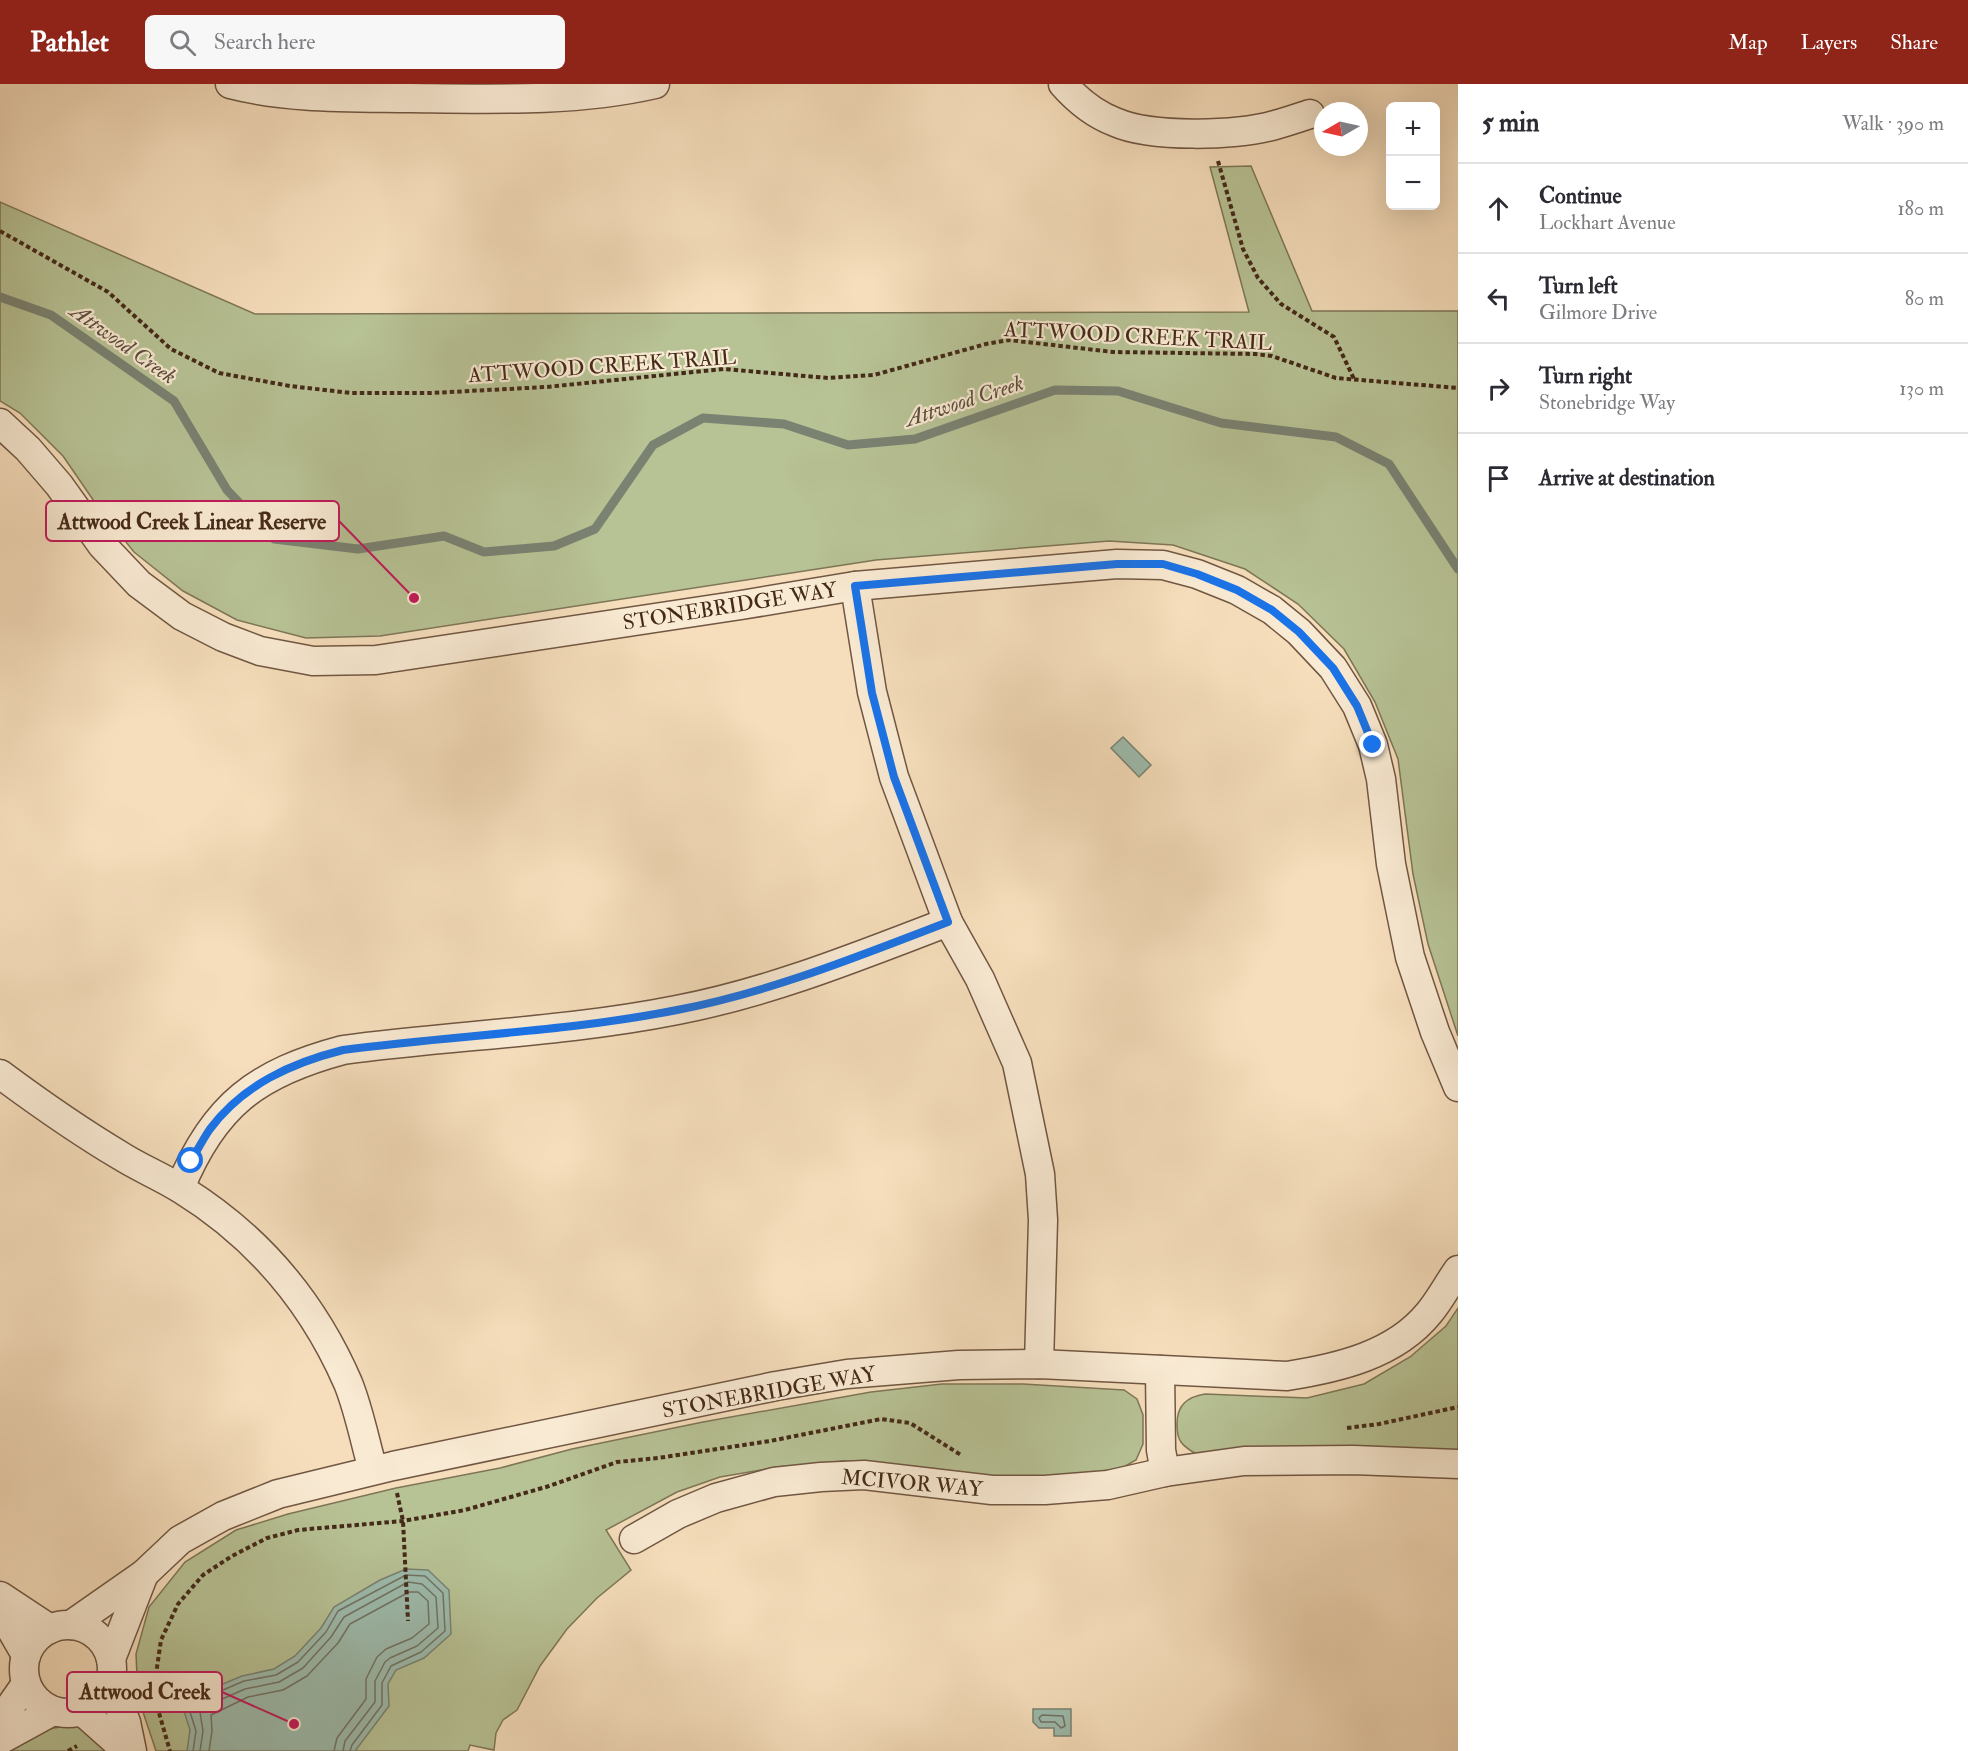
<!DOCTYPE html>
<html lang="en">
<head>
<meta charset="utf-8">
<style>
	:root { --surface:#fff; --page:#f7f7f7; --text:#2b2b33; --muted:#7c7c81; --line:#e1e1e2; --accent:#8f2418 }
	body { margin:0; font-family:"IM FELL Double Pica",serif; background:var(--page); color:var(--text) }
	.controls { position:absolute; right:18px; top:18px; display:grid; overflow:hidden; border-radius:9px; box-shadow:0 6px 24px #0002 }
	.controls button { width:54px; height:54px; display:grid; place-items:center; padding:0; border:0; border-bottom:2px solid var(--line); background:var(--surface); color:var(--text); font:30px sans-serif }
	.compass { position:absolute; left:1314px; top:18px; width:54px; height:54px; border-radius:50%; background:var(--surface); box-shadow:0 6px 24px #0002; rotate:261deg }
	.stop { position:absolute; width:18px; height:18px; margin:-14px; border:4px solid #1a73e8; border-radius:50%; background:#fff }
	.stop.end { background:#1a73e8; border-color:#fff; box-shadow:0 2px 6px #0008 }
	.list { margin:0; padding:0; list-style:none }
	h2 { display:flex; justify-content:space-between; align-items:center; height:78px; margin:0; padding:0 24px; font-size:26px }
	h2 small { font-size:20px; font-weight:400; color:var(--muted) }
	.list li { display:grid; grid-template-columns:39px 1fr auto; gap:18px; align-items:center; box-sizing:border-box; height:90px; padding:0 24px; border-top:2px solid var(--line) }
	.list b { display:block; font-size:22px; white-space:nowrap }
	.list p { margin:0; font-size:20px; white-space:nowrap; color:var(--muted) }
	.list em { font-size:20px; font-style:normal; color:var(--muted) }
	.icon { flex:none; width:33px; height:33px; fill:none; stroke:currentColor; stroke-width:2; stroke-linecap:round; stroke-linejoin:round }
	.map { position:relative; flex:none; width:1458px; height:1667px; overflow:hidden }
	header { display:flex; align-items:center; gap:36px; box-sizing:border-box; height:84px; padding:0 30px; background:var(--accent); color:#fff }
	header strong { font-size:28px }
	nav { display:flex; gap:33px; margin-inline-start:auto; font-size:21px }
	.search { width:420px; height:54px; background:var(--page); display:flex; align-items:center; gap:15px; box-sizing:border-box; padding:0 21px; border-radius:9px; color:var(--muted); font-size:22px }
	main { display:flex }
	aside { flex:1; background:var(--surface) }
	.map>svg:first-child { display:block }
</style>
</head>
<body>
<header>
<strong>Pathlet</strong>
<div class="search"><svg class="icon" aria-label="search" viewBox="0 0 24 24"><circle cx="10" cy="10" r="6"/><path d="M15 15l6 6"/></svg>Search here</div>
<nav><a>Map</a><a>Layers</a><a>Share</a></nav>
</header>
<main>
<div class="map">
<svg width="1458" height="1667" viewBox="0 0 1458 1667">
	<rect width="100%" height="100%" fill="#f6debc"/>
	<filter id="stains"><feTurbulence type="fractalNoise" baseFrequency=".00333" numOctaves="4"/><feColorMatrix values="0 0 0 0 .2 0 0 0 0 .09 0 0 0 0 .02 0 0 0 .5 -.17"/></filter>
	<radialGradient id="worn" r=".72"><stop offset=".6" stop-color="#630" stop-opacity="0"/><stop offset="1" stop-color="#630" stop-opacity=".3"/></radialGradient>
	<g fill="#b7c295" stroke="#7e7657" stroke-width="1.5">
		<polygon points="1251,82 1312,227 1458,227 1458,952 1428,860 1413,790 1398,675 1375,618 1344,565 1298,520 1245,485 1173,461 1109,457 876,476 380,552 306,554 237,536 183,507 134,468 98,423 63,372 20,329 0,317 0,118 255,230 1249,228 1210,83"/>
		<path d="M1458 1224V1369L1200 1372C1193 1368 1186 1365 1181 1358 1177 1353 1177 1346 1177 1340 1177 1321 1187 1313 1205 1310L1307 1314 1364 1300 1410 1273 1446 1242Z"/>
		<polygon points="942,1300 1023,1300 1124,1306 1137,1315 1143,1331 1143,1360 1136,1376 1122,1384 1055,1394 1001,1393 844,1377 778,1383 720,1393 677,1408 606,1446 631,1486 597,1514 567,1545 540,1582 517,1626 503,1636 496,1649 494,1666 470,1661 468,1667 156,1667 138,1613 136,1570 149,1523 185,1478 236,1446 288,1430 396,1404 500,1384 572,1365 703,1338 871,1308"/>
		<polygon points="75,1641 94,1653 107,1667 8,1667 47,1645"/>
	</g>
	<g fill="#9dbcae" stroke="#7a8272" stroke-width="1.5">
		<polygon points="1123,653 1151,681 1139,693 1111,664"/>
		<polygon points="406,1485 428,1486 449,1506 451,1550 424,1574 396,1586 388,1600 389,1622 355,1667 187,1667 190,1646 183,1624 206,1607 242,1592 274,1585 295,1572 321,1544 334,1523 380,1496"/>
		<polygon points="1033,1625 1071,1625 1071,1652 1054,1652 1054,1644 1039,1644 1033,1638"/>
	</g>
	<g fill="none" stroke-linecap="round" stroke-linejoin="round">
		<g stroke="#717364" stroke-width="1.5">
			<polygon points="1042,1631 1063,1632 1065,1642 1061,1644 1055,1638 1041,1638 1039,1634"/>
			<polyline points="193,1667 196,1647 190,1628 192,1625 209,1612 244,1597 276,1591 298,1578 326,1548 338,1527 406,1491 425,1492 443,1509 445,1547 421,1568 391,1582 382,1599 382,1621 352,1661 350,1667"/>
			<polyline points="200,1667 203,1647 200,1628 213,1619 245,1605 279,1598 303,1584 331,1553 344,1533 408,1498 422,1500 436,1513 438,1544 417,1562 390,1574 385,1578 375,1597 375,1618 345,1657 343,1667"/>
			<polyline points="209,1667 212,1647 211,1631 248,1613 283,1606 307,1592 338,1559 350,1540 409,1508 418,1508 428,1517 429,1540 412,1554 386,1565 377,1573 366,1595 366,1615 337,1654 334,1667"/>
		</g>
		<polyline stroke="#7a8272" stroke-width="9" points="0,213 51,231 174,317 227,406 274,455 358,465 444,452 484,468 554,462 595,445 653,361 703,334 784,340 848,361 915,355 1055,306 1118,307 1221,339 1336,353 1389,380 1458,485"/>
		<g stroke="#715742" stroke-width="31">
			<g id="minor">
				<path d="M230 0C288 15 351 13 411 14 491 15 577 18 655 0"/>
				<path d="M1063 0C1078 17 1094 30 1115 38 1151 54 1236 52 1275 41 1286 38 1298 34 1310 30"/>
				<polyline points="0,339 28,365 59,401 102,461 139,500 182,532 223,553 260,567 313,577 376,576 741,521 855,502 1117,480 1163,481 1197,490 1237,506 1272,526 1299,548 1333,584 1357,622 1373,661 1381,695 1391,780 1410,873 1435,948 1458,1003"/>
				<polyline points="855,502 872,608 894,693 948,838 980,895 1017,979 1040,1090 1043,1136 1039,1280"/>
				<path d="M0 990C39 1019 79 1047 121 1072 140 1084 162 1093 181 1105 257 1152 312 1216 348 1299 359 1326 365 1358 373 1386"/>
				<path d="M180 1104C214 1021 257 989 343 966 454 951 567 948 677 926 771 908 859 872 948 838"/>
				<polyline points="1160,1286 1161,1366 1165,1388"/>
				<polyline points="634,1455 678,1430 716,1414 774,1398 821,1393 864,1391 992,1406 1045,1406 1108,1401 1165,1388 1244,1377 1353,1376 1458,1380"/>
				<polyline points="0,1512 50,1545"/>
				<polyline points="0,1526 26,1571"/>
				<circle cx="68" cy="1585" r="44"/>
				<path d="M71 1541 144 1490 180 1456 223 1432 278 1410 393 1382 776 1302 847 1290 959 1281 1039 1280 1287 1292C1338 1284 1395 1271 1429 1229 1440 1216 1448 1200 1458 1186"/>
				<polyline points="111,1575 144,1490"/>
				<polyline points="109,1600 126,1638 132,1667"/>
				<polyline points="82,1627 127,1667"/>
				<polyline points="0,1637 26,1600"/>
				<polyline points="0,1656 53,1627"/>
			</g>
		</g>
		<g stroke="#452a19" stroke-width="4" stroke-dasharray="4.5 3" stroke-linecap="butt">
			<polyline points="1218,77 1243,165 1258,194 1281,220 1334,253 1354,295"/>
			<polyline points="0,147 108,208 171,265 219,289 290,302 351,309 431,309 546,303 724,285 828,294 874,291 986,260 1009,256 1113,268 1255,270 1272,272 1336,294 1458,304"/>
			<polyline points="1347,1344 1379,1340 1458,1323"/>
			<polyline points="397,1409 403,1437 408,1537"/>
			<polyline points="157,1622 170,1667"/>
			<polyline points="150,1625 157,1622 155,1597 161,1556 178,1520 203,1491 232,1472 267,1454 298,1446 403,1437 465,1426 546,1403 617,1378 658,1374 770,1357 881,1335 910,1339 961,1371"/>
			<polyline points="68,1667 77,1662"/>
		</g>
		<use href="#minor" stroke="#f9ead3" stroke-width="28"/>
	</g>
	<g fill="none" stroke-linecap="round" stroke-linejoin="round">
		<path stroke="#1a73e8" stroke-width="8" d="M191 1077C197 1067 203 1055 210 1045 243 1001 291 979 343 966 454 951 567 948 677 926 771 908 859 872 948 838L894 693 872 609 855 502 1117 480H1163L1197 490 1237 506 1272 526 1299 548 1333 584 1357 622 1373 661"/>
	</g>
	<g text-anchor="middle" stroke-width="4.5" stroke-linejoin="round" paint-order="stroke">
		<g font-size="21" fill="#452a19" stroke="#f9ead3">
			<text transform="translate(1138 252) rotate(3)" y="7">ATTWOOD CREEK TRAIL</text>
			<text transform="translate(602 282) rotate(-4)" y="7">ATTWOOD CREEK TRAIL</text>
			<text transform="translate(730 522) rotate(-9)" y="7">STONEBRIDGE WAY</text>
			<text transform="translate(769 1308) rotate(-10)" y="7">STONEBRIDGE WAY</text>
			<text transform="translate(912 1399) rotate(5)" y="7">MCIVOR WAY</text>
		</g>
		<g font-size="22" font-style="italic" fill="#5b4e3e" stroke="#f9ead3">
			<text transform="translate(124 259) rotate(35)" y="8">Attwood Creek</text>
			<text transform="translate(964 316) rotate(-18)" y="8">Attwood Creek</text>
		</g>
	</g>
	<path fill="none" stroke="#c2185b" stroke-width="2" d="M414 514L339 437M294 1640L222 1608"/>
	<g fill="#c2185b" stroke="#f9ead3" stroke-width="2">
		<circle cx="414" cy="514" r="6"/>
		<circle cx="294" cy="1640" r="6"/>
	</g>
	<g fill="#f9ead3" stroke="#c2185b" stroke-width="2">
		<rect x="46" y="417" width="293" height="40" rx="6"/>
		<rect x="67" y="1588" width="155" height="40" rx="6"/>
	</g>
	<g font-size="22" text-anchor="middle" font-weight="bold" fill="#452a19">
		<text x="192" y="445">Attwood Creek Linear Reserve</text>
		<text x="145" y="1615">Attwood Creek</text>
	</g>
	<rect width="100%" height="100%" filter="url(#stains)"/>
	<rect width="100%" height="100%" fill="url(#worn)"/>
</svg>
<div class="controls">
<button>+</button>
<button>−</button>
</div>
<svg class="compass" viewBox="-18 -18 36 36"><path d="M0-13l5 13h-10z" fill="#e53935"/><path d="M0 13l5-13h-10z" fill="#7c7c81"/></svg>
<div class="stop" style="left:191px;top:1077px"></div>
<div class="stop end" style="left:1373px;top:661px"></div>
</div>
<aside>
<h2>5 min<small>Walk · 390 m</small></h2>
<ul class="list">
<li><svg class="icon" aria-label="ahead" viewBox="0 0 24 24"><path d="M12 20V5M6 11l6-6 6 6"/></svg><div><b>Continue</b><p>Lockhart Avenue</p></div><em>180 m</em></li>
<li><svg class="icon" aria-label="left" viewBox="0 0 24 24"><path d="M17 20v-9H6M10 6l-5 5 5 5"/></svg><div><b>Turn left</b><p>Gilmore Drive</p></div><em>80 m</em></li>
<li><svg class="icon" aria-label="right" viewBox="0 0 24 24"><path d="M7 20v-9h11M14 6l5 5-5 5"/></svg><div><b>Turn right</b><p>Stonebridge Way</p></div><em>130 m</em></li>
<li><svg class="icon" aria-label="arrive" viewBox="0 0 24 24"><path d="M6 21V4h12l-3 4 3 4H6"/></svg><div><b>Arrive at destination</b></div></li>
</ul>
</aside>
</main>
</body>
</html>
